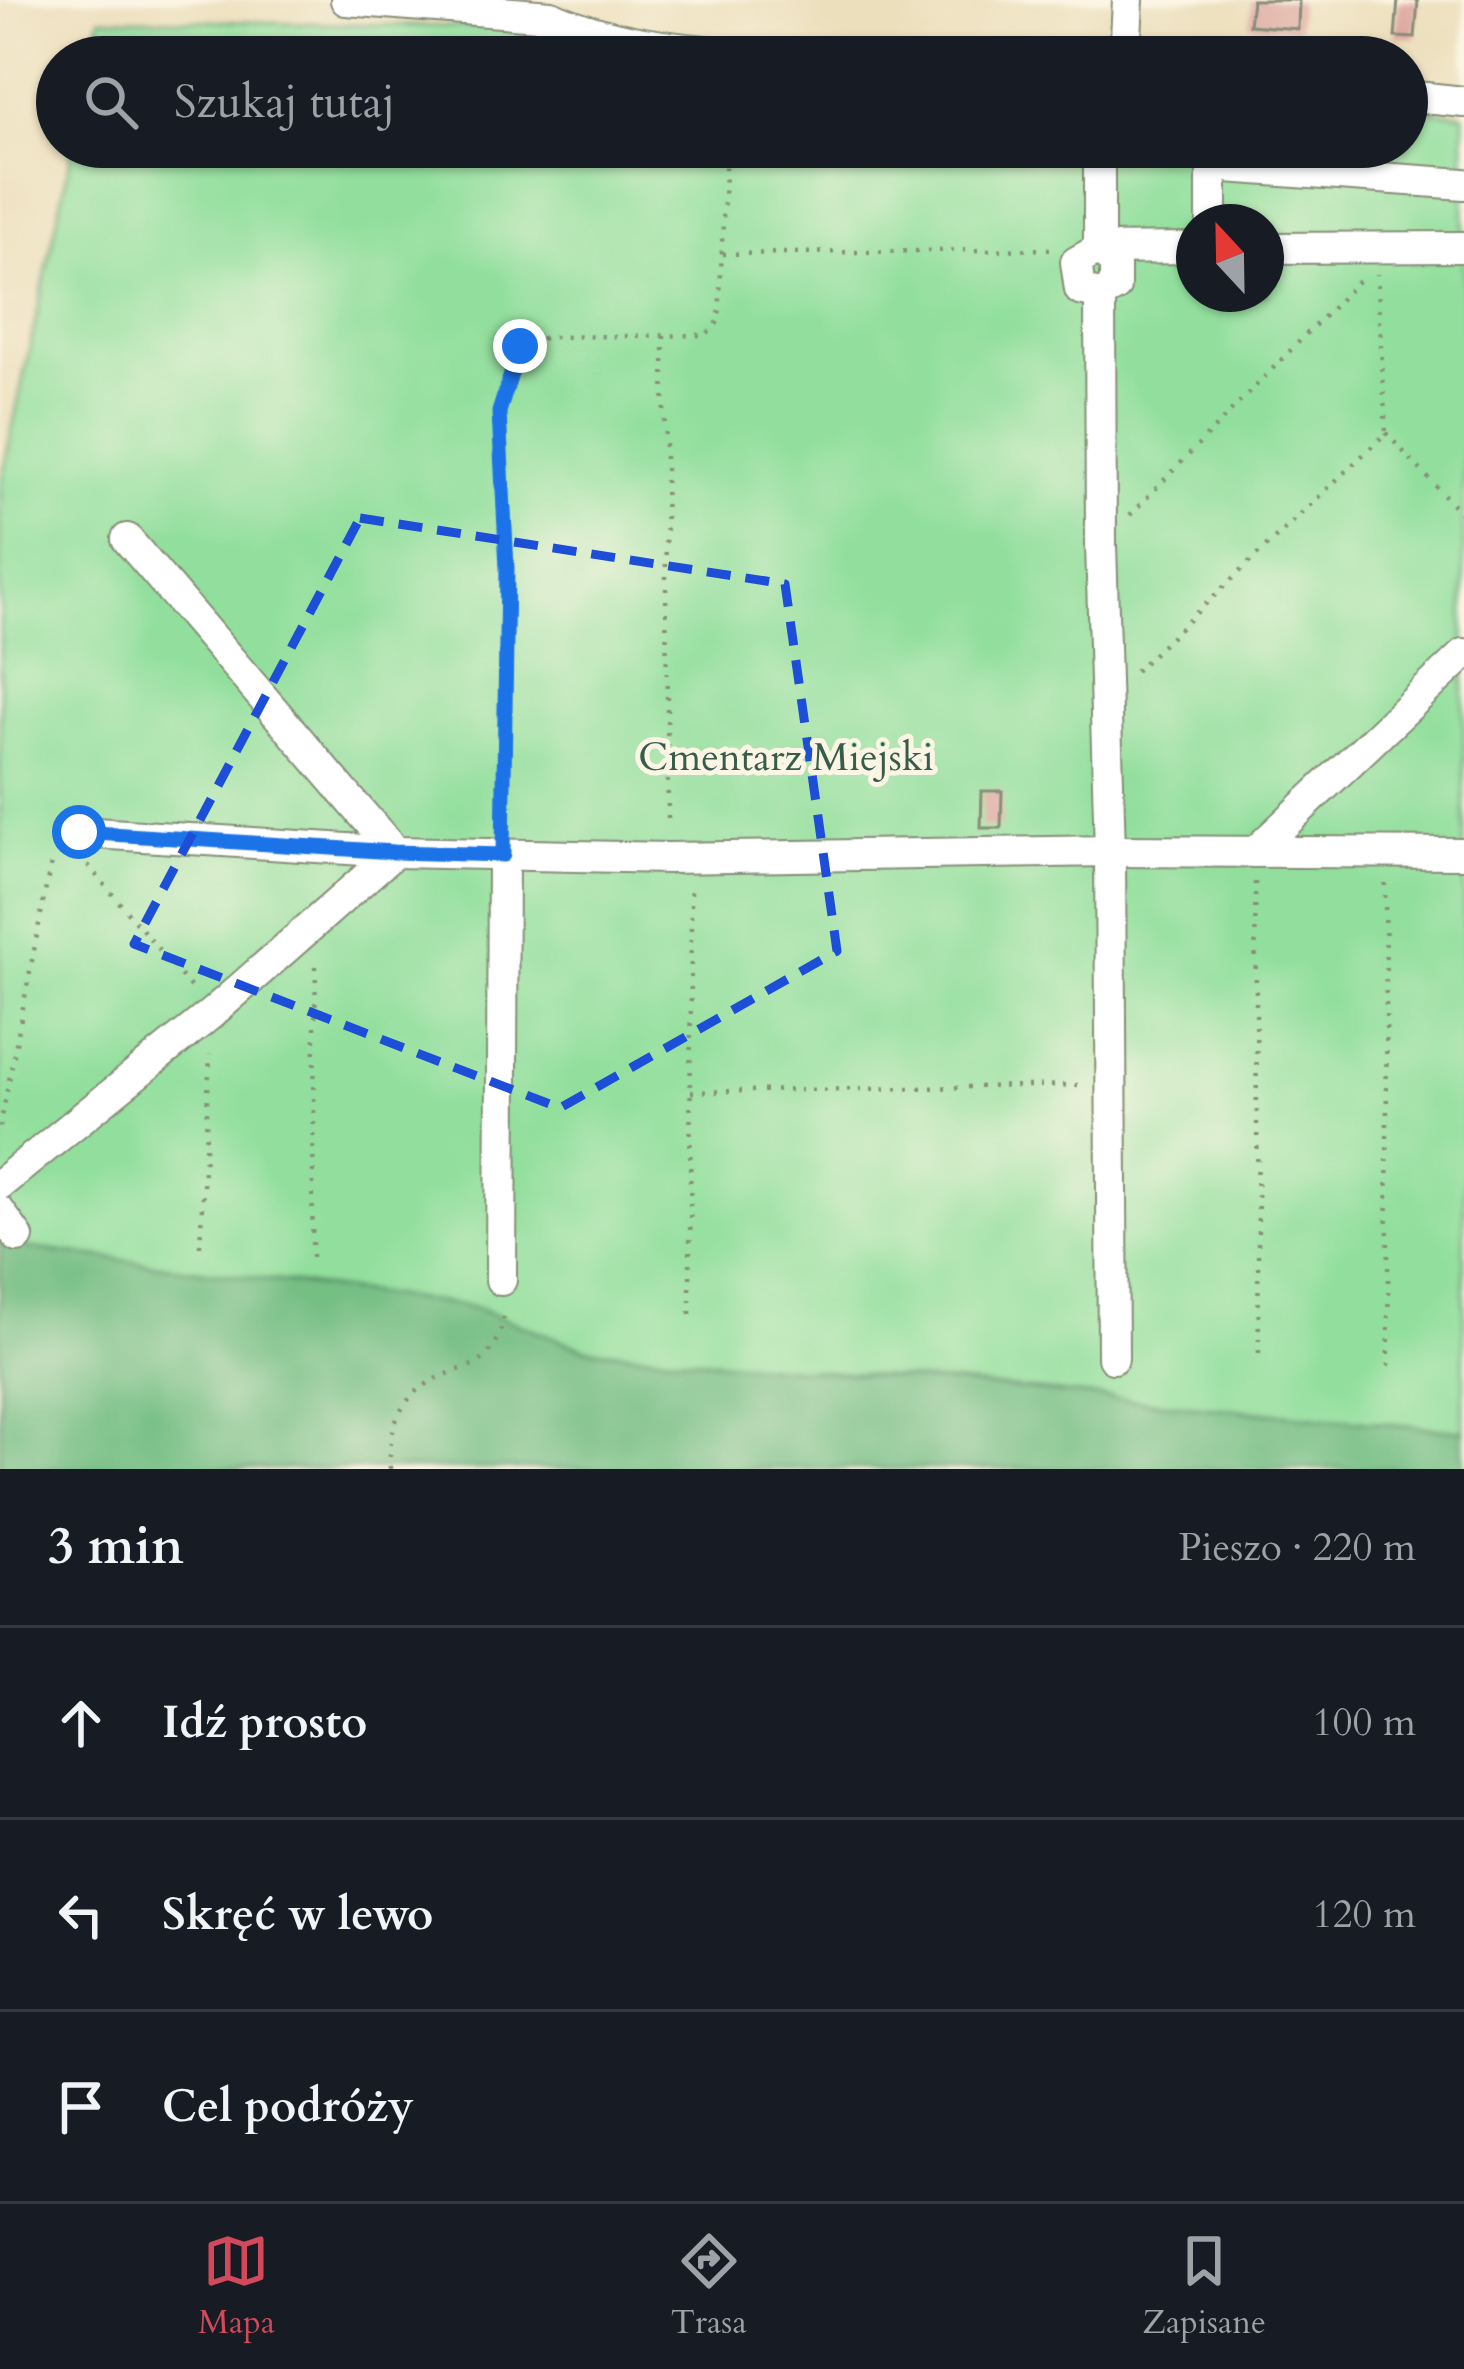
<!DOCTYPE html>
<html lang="pl">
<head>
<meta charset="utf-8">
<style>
	:root { --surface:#171b24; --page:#20242c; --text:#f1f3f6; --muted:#9ea1a6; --line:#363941; --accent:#d1495b }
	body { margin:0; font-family:Cardo,serif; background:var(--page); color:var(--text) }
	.compass { position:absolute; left:1176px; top:204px; width:108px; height:108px; border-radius:50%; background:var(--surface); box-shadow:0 3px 9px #0004; rotate:338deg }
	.stop { position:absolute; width:36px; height:36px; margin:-27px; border:9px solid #1a73e8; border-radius:50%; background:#fff }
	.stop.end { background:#1a73e8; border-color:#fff; box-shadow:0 3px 12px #0008 }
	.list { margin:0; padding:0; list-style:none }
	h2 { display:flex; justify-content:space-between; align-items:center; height:156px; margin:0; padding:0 48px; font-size:51px }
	h2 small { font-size:39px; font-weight:400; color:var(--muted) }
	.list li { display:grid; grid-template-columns:78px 1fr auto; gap:36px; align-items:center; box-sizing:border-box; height:192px; padding:0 48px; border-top:3px solid var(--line) }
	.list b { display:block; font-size:45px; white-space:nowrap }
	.list em { font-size:39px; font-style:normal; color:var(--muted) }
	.icon { flex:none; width:66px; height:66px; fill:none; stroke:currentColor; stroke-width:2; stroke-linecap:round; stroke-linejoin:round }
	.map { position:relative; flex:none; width:1464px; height:1469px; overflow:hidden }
	.search { position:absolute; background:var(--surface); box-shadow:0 3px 9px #0004; left:36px; right:36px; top:36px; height:132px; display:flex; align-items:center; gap:30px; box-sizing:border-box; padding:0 42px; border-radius:66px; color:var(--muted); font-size:45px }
	.sheet { height:732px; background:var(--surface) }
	nav { display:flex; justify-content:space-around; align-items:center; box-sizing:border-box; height:168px; border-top:3px solid var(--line); background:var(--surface); font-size:33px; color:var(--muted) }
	nav a { display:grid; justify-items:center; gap:6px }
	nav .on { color:var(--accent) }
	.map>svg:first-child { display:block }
</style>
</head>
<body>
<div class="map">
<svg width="1464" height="1469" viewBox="0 0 1464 1469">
	<rect width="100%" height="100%" fill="#fcf5e5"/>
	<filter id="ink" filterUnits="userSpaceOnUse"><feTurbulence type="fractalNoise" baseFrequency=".00833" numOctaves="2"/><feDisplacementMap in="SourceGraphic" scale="24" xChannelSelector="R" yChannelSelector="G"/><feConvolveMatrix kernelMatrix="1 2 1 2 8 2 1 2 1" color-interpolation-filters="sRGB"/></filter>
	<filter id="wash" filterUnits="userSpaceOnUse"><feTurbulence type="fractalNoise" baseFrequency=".004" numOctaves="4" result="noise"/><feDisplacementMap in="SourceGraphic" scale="48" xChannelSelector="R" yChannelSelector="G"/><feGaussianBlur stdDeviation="2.7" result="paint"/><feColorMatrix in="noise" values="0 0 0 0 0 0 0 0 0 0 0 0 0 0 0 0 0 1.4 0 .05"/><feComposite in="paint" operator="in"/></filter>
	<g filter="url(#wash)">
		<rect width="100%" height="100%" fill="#ecdfbc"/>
		<g fill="#92df9d" stroke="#588e68" stroke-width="3" fill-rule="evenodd">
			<polygon points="100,18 590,30 771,57 91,57"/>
			<path d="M1407 109 1464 114V1431L586 1349 472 1307 0 1244V486L73 147H1407ZM1194 222H1266V294H1194Z"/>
		</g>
		<polygon fill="#75be84" stroke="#4a7e5c" stroke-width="3" points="0,1244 472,1307 586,1349 1464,1431 1464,1469 0,1469"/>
		<g id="blocks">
			<g fill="#dca49d">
				<polygon points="1252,0 1299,0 1298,29 1249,25"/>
				<polygon points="1398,0 1418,0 1415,38 1395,37"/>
				<polygon points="982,791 1002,791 1001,828 981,828"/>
			</g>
		</g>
	</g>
	<g filter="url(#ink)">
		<use href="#blocks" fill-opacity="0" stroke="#868e78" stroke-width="3"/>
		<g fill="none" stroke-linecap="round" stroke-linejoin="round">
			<g stroke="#868e78" stroke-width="34">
				<g id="minor">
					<path d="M346 0 551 16C619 47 697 50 770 57"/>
					<polyline points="1125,57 1128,0"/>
					<polyline points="1407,96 1464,102"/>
					<polyline points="1099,147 1099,249 1115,263 1115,287 1100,295 1101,544 1110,851 1113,1358"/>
					<polyline points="1212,147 1212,222"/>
					<polyline points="1212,166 1464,184"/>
					<polyline points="1266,248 1464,247"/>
					<polyline points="1100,295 1080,290 1076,262 1099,249 1194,248"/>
					<polyline points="68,841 79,832 395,852 668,858 1110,851 1464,853"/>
					<polyline points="1255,852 1464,654"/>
					<polyline points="0,1184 212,1013 395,852 127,539"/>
					<polyline points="0,1212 18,1237"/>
					<polyline points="501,1280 503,855"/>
				</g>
			</g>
			<g stroke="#868e78" stroke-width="4.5" stroke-dasharray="3 9" stroke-linecap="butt">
				<polyline points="723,254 1052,249"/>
				<polyline points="664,336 668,828"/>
				<polyline points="1386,433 1464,516"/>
				<polyline points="1130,515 1361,278"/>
				<polyline points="1135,671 1386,433 1377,274"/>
				<path d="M504 825C505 739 509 652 507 566 505 489 488 419 520 346L546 337 706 335 719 321 726 147"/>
				<polyline points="88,865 192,989"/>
				<polyline points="1255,882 1259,1355"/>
				<polyline points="1385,883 1389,1375"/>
				<polyline points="691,1092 1082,1085"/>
				<polyline points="0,1127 51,862"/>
				<polyline points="200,1246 210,1054"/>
				<polyline points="312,1257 316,958"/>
				<polyline points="690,1314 691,887"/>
				<path d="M390 1469C388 1422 402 1392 447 1374 457 1370 474 1366 482 1360 494 1349 505 1325 504 1310"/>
			</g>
			<use href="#minor" stroke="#fff" stroke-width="30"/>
		</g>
	</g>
	<g fill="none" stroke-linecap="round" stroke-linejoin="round" filter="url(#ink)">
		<polyline stroke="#1a73e8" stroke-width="15" points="79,832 394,852 503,855 507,568 499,412 520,346"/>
	</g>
	<path fill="none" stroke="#1d4ed8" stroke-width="9" stroke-dasharray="24 15" stroke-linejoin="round" d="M360 518 785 584 837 951 560 1108 134 944Z"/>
	<g text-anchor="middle" stroke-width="10" stroke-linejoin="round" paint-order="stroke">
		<g font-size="39" fill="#365d49" stroke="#fcf5e5">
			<text x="786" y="770">Cmentarz Miejski</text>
		</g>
	</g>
</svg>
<svg class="compass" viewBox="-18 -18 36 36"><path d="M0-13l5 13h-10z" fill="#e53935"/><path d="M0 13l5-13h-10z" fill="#9ea1a6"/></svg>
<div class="stop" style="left:79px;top:832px"></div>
<div class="stop end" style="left:520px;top:346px"></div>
<div class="search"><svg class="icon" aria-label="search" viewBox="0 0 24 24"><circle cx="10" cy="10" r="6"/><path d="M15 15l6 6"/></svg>Szukaj tutaj</div>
</div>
<section class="sheet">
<h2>3 min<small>Pieszo · 220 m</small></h2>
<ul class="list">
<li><svg class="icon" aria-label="ahead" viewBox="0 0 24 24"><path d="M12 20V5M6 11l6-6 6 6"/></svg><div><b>Idź prosto</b></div><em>100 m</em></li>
<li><svg class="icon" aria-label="left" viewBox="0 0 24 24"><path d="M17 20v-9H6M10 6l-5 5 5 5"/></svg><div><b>Skręć w lewo</b></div><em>120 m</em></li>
<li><svg class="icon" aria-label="arrive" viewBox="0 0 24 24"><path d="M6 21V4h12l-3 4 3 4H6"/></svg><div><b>Cel podróży</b></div></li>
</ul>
</section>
<nav>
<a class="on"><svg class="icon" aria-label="map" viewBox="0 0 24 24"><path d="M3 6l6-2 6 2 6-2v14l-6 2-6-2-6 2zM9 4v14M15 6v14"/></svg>Mapa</a>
<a><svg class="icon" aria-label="directions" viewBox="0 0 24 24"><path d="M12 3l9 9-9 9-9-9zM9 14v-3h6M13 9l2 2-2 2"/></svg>Trasa</a>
<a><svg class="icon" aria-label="saved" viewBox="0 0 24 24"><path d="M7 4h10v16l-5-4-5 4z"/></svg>Zapisane</a>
</nav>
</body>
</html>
